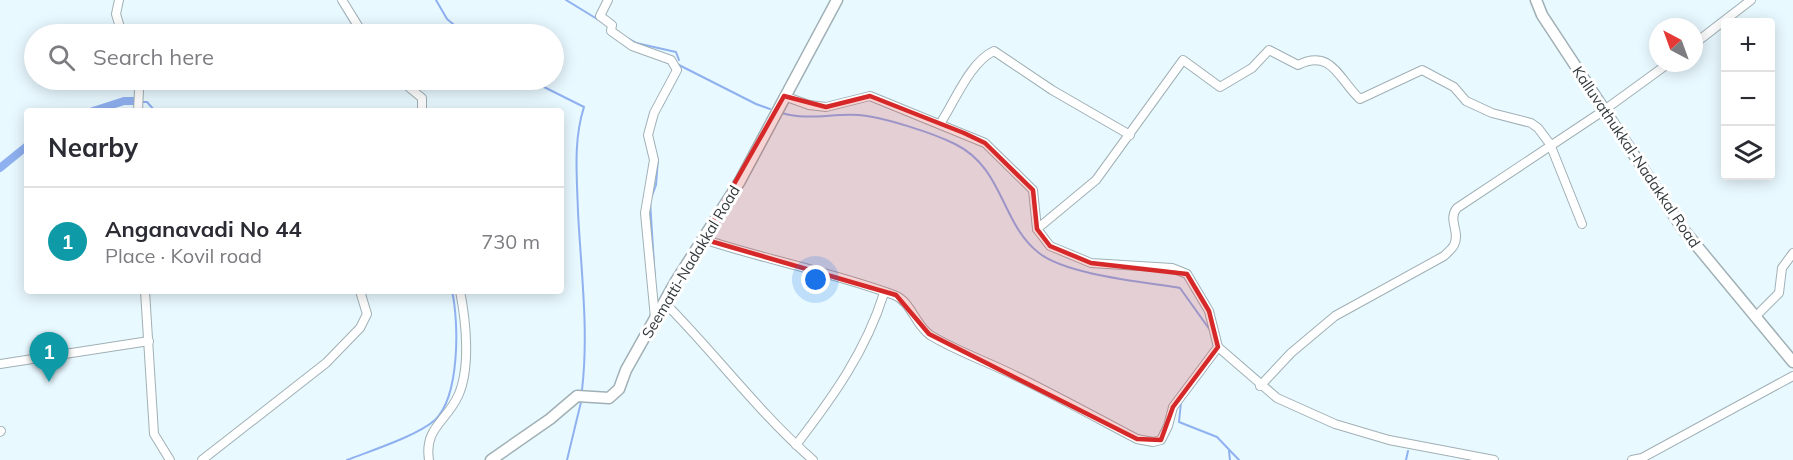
<!DOCTYPE html>
<html lang="en">
<head>
<meta charset="utf-8">
<style>
	:root { --surface:#fff; --page:#f2f2f3; --text:#2b2b33; --muted:#7c7c81; --line:#e1e1e2; --accent:#ae4ab0 }
	body { margin:0; font-family:Mulish,sans-serif; background:var(--page); color:var(--text) }
	.controls { position:absolute; right:18px; top:18px; display:grid; overflow:hidden; border-radius:6px; box-shadow:0 3px 15px #0003 }
	.controls button { width:54px; height:54px; display:grid; place-items:center; padding:0; border:0; border-bottom:2px solid var(--line); background:var(--surface); color:var(--text); font:30px sans-serif }
	.compass { position:absolute; left:1649px; top:18px; width:54px; height:54px; border-radius:50%; background:var(--surface); box-shadow:0 3px 15px #0003; rotate:319deg }
	.you { position:absolute; left:816px; top:280px; width:21px; height:21px; margin:-15px; border:4px solid #fff; border-radius:50%; background:#1a73e8; box-shadow:0 0 0 9px #1a73e833 }
	.badge { display:grid; place-items:center; width:39px; height:39px; border-radius:50%; background:var(--accent); color:#fff; font-size:20px; font-weight:700 }
	.pin { position:absolute; translate:-50% -50px; filter:drop-shadow(0 2px 3px #0008) }
	.pin::after { content:''; position:absolute; top:32px; width:21px; height:18px; background:inherit; clip-path:polygon(0 0,100% 0,50% 100%) }
	.list { margin:0; padding:0; list-style:none }
	h2 { display:flex; justify-content:space-between; align-items:center; height:78px; margin:0; padding:0 24px; font-size:26px }
	h2 small { font-size:20px; font-weight:400; color:var(--muted) }
	.list li { display:grid; grid-template-columns:39px 1fr auto; gap:18px; align-items:center; box-sizing:border-box; height:108px; padding:0 24px; border-top:2px solid var(--line) }
	.list b { display:block; font-size:22px; white-space:nowrap }
	.list p { margin:0; font-size:20px; white-space:nowrap; color:var(--muted) }
	.list em { font-size:20px; font-style:normal; color:var(--muted) }
	.icon { flex:none; width:33px; height:33px; fill:none; stroke:currentColor; stroke-width:2; stroke-linecap:round; stroke-linejoin:round }
	.map { position:relative; flex:none; width:1793px; height:460px; overflow:hidden }
	.search { position:absolute; background:var(--surface); box-shadow:0 3px 15px #0003; left:24px; top:24px; width:540px; height:66px; display:flex; align-items:center; gap:15px; box-sizing:border-box; padding:0 21px; border-radius:33px; color:var(--muted); font-size:22px }
	.panel { position:absolute; background:var(--surface); box-shadow:0 3px 15px #0003; left:24px; top:108px; width:540px; height:186px; border-radius:6px }
	.map>svg:first-child { display:block }
</style>
</head>
<body>
<div class="map">
<svg width="1793" height="460" viewBox="0 0 1793 460">
	<rect width="100%" height="100%" fill="#e8f9ff"/>
	<g fill="none" stroke-linecap="round" stroke-linejoin="round">
		<g stroke="#8fb1f0" stroke-width="2">
			<polyline points="436,0 447,19 465,34"/>
			<polyline points="566,0 602,22"/>
			<polyline points="625,37 636,43 676,52 679,60"/>
			<polyline points="679,65 756,104 770,109"/>
			<path d="M530 80 584 107C573 141 577 177 578 212 581 271 589 331 582 390"/>
			<polyline points="143,102 147,102 155,111"/>
			<polyline points="662,106 679,74"/>
			<path d="M782 113C808 121 833 113 859 115 883 117 933 133 955 144 1004 168 1001 224 1039 253 1067 275 1144 282 1180 288L1210 330"/>
			<polyline points="655,280 650,201 656,185 658,159"/>
			<polyline points="1181,402 1179,422 1217,437 1239,460"/>
			<polyline points="1229,451 1230,460"/>
			<path d="M347 460C370 451 417 436 435 420 460 396 459 322 452 291"/>
			<polyline points="567,460 581,402"/>
			<polyline points="1406,460 1408,451"/>
		</g>
		<g stroke="#8fb1f0" stroke-width="8">
			<polyline points="93,111 124,101 134,101"/>
			<polyline points="0,168 27,146"/>
		</g>
		<g stroke="#a0b0b5" stroke-width="10">
			<g id="street">
				<polyline points="119,0 116,14 122,34"/>
				<polyline points="342,0 363,34"/>
				<polyline points="608,0 600,16 612,25 611,31 632,46 671,60 677,70 654,113 648,135 654,160 645,213 655,318"/>
				<polyline points="1694,44 1751,0"/>
				<polyline points="136,80 139,90 138,111"/>
				<polyline points="400,80 422,98 422,111"/>
				<polyline points="784,96 809,105 826,107 870,96 985,143 1033,190 1037,229 1050,246 1091,263 1172,268 1187,274 1209,311 1218,347 1277,398 1335,424 1389,440 1494,460"/>
				<path d="M940 124C955 101 970 62 994 51L1052 90 1130 135"/>
				<path d="M1037 229 1096 180 1183 60 1220 87 1252 68 1269 50 1298 65C1332 48 1339 80 1360 99L1422 70 1454 87 1466 101 1492 113 1531 123 1538 128 1550 144 1582 224"/>
				<path d="M703 239C766 260 832 272 894 295 911 301 915 325 930 335 956 351 988 362 1016 376 1057 396 1097 418 1137 439L1153 442 1161 440 1168 426 1173 407 1218 347"/>
				<polyline points="145,291 154,434 170,460"/>
				<path d="M664 302C715 353 758 412 813 460"/>
				<polyline points="1755,317 1779,293 1782,268 1793,253"/>
				<polyline points="0,364 149,341"/>
				<path d="M1260 386 1291 353 1335 316 1444 256C1447 253 1452 249 1454 245 1461 232 1447 220 1457 208L1603 111 1669 63"/>
				<polyline points="0,432 1,431"/>
				<path d="M796 445C833 397 866 351 884 293"/>
				<polyline points="202,460 326,363 360,328 367,314 360,291"/>
				<path d="M429 460C424 428 446 422 458 396 471 368 466 321 460 291"/>
				<polyline points="1632,460 1642,458 1793,376"/>
			</g>
		</g>
		<g stroke="#a0b0b5" stroke-width="13">
			<g id="secondary">
				<polyline points="1536,0 1542,15 1682,228 1793,362"/>
				<polyline points="491,460 550,419 577,396 609,398 619,389 626,370 676,281 740,181 837,0"/>
			</g>
		</g>
		<use href="#street" stroke="#fff" stroke-width="8"/>
		<use href="#secondary" stroke="#fff" stroke-width="10"/>
	</g>
	<path fill="#d62828" fill-opacity="0.2" stroke="#d62828" stroke-width="4.5" stroke-linejoin="round" d="M784 96 826 107 870 96 964 133 985 143 1033 190 1037 229 1050 246 1091 263 1187 274 1209 311 1218 347 1173 407 1161 440 1137 439 929 334 896 295 703 239Z"/>
	<g text-anchor="middle" stroke-width="6" stroke-linejoin="round" paint-order="stroke">
		<g font-size="15" fill="#31383a" stroke="#fff">
			<text transform="translate(1636 157) rotate(56)" y="5">Kalluvathukkal-Nadakkal Road</text>
			<text transform="translate(691 262) rotate(-59)" y="5">Seematti-Nadakkal Road</text>
		</g>
	</g>
</svg>
<div class="controls">
<button>+</button>
<button>−</button>
<button><svg class="icon" aria-label="layers" viewBox="0 0 24 24"><path d="M12 4l9 5-9 5-9-5zM3 14l9 5 9-5"/></svg></button>
</div>
<svg class="compass" viewBox="-18 -18 36 36"><path d="M0-13l5 13h-10z" fill="#e53935"/><path d="M0 13l5-13h-10z" fill="#7c7c81"/></svg>
<div class="you"></div>
<div class="pin badge" style="left:49px;top:382px;background:#0f9aa8">1</div>
<div class="search"><svg class="icon" aria-label="search" viewBox="0 0 24 24"><circle cx="10" cy="10" r="6"/><path d="M15 15l6 6"/></svg>Search here</div>
<section class="panel">
<h2>Nearby<small></small></h2>
<ul class="list">
<li><span class="badge" style="background:#0f9aa8">1</span><div><b>Anganavadi No 44</b><p>Place · Kovil road</p></div><em>730 m</em></li>
</ul>
</section>
</div>
</body>
</html>
